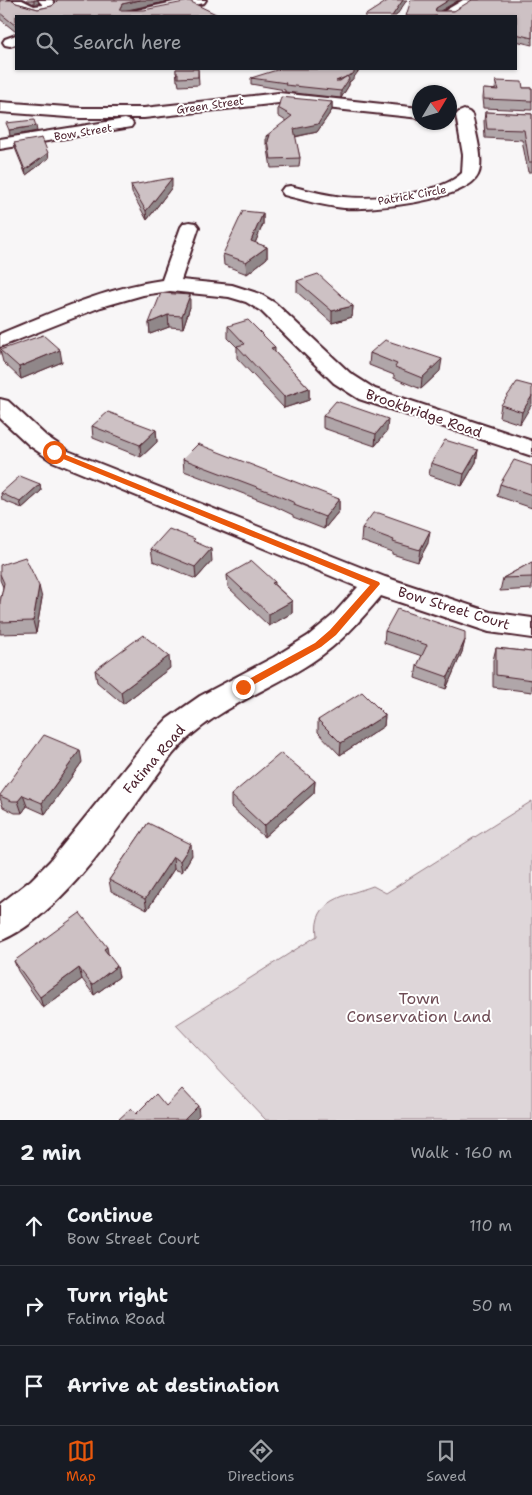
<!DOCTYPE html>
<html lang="en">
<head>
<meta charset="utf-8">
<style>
	:root { --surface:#171b24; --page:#242831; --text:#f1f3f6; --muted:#9ea1a6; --line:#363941; --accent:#ea580c }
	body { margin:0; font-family:"Shantell Sans",sans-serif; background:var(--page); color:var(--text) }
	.compass { position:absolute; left:412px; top:85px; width:45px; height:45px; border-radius:50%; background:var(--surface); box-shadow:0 1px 4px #0004; rotate:52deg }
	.stop { position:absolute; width:15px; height:15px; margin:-11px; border:4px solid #ea580c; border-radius:50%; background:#fff }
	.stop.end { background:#ea580c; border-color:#fff; box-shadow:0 1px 5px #0008 }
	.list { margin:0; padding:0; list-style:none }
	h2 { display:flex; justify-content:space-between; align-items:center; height:65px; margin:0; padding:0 20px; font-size:21px }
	h2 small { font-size:16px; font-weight:400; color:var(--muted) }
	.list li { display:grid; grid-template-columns:32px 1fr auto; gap:15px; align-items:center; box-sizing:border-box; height:80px; padding:0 20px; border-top:1px solid var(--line) }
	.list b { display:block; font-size:19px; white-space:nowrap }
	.list p { margin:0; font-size:16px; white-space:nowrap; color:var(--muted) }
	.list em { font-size:16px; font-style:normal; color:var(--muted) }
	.icon { flex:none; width:28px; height:28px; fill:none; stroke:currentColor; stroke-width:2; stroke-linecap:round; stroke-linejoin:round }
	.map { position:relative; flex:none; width:532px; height:1120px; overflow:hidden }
	.search { position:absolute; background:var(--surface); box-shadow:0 1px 4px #0004; left:15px; right:15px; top:15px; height:55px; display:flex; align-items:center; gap:12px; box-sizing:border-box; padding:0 18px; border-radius:0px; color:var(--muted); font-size:19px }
	.sheet { height:305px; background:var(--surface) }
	nav { display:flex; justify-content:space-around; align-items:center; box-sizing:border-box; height:70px; border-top:1px solid var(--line); background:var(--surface); font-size:14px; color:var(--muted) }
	nav a { display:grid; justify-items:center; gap:2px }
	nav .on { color:var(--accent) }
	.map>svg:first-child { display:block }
</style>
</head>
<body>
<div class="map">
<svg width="532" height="1120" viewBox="0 0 532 1120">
	<rect width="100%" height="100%" fill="#f8f6f7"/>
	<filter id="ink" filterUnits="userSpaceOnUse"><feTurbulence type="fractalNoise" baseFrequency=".02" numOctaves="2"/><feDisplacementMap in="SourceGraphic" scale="10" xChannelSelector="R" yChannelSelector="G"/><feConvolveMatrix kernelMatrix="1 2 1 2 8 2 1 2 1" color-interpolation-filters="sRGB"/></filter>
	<g filter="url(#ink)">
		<path fill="#ded6d9" stroke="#947a82" d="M532 801V1120H266L176 1025 317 936C312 899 346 896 373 886L386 893Z"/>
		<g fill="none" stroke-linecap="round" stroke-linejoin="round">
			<g stroke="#4a1f2b" stroke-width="4">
				<g id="minor">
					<path d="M8 0H22L34 6 43 5 38 0H52L57 7C45 21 18 13 8 0Z"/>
					<polygon points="183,0 206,0 204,3 144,16 121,16 123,13"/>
					<polygon points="463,0 478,0 452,16 436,16"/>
					<polygon points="16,35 16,44 10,46 5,45 3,42 5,39"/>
					<polygon points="279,93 420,108 420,118 279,103 144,118 80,118 0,112 0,102 80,108 144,108"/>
					<path d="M464 110 469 112 472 115C475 130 485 162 478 175 466 201 370 210 344 208 323 206 304 200 284 195L281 191 284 187 290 186C307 190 325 195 343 197 373 200 440 195 462 173L463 155 456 115 459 112Z"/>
					<polygon points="125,119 131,121 133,124 131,127 0,149 0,139"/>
					<path d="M190 222 196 223 199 227 181 280 232 285 260 294 275 303 350 373 375 389 532 441V456L359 399 334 383 261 311 246 302 229 297 170 291 143 295 101 307 0 347V334C53 312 105 288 162 280L181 227 184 223Z"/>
					<path d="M0 399 8 401 46 436 68 451 385 577 490 612 532 618V638L489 632 381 596C360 621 340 644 312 662 265 693 209 710 172 755 129 811 65 915 0 941V904L31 880 50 861 150 737 167 719 200 696 274 657 308 636 332 616 358 587 52 461 30 446 0 418Z"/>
				</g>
			</g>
			<use href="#minor" fill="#fff" fill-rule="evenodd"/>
		</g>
		<g fill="#b0a6a9" stroke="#4a1f2b">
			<polygon points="0,0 16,3 38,9 52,6 55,3 54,0 174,0 127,10 220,16 16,16 16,32 0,19"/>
			<polygon points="26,0 38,0 39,4 34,4"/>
			<polygon points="532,0 532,45 516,41 516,16 406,16 441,11 454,11"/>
			<polygon points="176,69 198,69 199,85 179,86 178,81 177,81"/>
			<polygon points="251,78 352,80 349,82 349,85 341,98 285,92 285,90 251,84"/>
			<polygon points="496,81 523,88 532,88 532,110 483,108 482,98 483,89 495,90"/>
			<polygon points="332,102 332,110 317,132 295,137 300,158 299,167 271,168 268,149 268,143 266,144 286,121 278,116 278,108"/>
			<polygon points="485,112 532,114 532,172 528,172 522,140 485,138 484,121"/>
			<polygon points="14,143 48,153 49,158 26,175 15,148"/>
			<polygon points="131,185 172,187 147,220 132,193"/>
			<polygon points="263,213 263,224 255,243 267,247 267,258 247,274 224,265 223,254"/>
			<polygon points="297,281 353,306 352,317 332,323 297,292"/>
			<polygon points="190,307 183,328 169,327 150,334 149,323"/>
			<polygon points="228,326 275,352 309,388 309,400 284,408 237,358 237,347 228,338"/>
			<polygon points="0,350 62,362 21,379 3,362"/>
			<polygon points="370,353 440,371 421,389 394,378 394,375 369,365"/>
			<polygon points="532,386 520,424 499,417 501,405"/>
			<polygon points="323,416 387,431 375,446 323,428"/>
			<polygon points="92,426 156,430 157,442 141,457 93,438"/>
			<polygon points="478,450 476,462 462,486 429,475 431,463"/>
			<polygon points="183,459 339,499 339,511 324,529 293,517 293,515 270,504 184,471"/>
			<polygon points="532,466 532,508 497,496 500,484"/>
			<polygon points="40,484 41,491 22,508 2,500 1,493"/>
			<polygon points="362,528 428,543 418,562 392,554 392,552 361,541"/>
			<polygon points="151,549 212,561 196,579 153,561"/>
			<polygon points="532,562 532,589 500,591 503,578"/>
			<polygon points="0,574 42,598 36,633 0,634 0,602 3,587 0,580"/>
			<polygon points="227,575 275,582 275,585 292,601 292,613 269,626 228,587"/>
			<polygon points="385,631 465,640 462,652 446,689 415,678 417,666 422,656 384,643"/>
			<polygon points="496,648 532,652 532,692 493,687 493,660"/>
			<polygon points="170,668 123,704 97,682 95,670"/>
			<polygon points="385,715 384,726 340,755 318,732 318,720"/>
			<polygon points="82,762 45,814 27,806 22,813 15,813 3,807 0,798 0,795"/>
			<polygon points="315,781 314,793 264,837 231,807 231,795"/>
			<polygon points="148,823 192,855 182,872 174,869 147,910 111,891 109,880"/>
			<polygon points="108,955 119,977 94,995 82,979 43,1008 18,971 14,961"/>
		</g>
		<g fill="#908789" stroke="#4a1f2b">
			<polygon points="34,0 38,0 39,4 34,4"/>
			<polygon points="140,0 174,0 123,11 119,10 122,4"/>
			<polygon points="403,0 407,0 396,16 392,16"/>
			<polygon points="449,0 459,0 435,14 436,8"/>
			<polygon points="356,69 360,69 352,80 349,82 349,85 341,98 341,91 336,81"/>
			<polygon points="332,102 332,110 317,132 293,137 294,129"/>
			<polygon points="36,126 37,131 10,136 9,130"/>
			<polygon points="270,135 268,143 266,144 266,136"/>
			<polygon points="48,153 49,158 26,175 25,170"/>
			<polygon points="172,178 172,187 147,220 146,211"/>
			<polygon points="263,213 263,224 251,253 251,241"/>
			<polygon points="267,247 267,258 247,274 246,262"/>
			<polygon points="190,295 190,307 183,328 182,316"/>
			<polygon points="353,306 352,317 332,323 332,311"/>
			<polygon points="168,315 169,327 150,334 149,323"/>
			<polygon points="275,347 275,359 271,348"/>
			<polygon points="60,350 62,362 21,379 19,367"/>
			<polygon points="442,359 440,371 421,389 422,378"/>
			<polygon points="309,388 309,400 284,408 284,397"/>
			<polygon points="532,396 532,404 520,424 522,412"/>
			<polygon points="388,419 387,431 375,446 376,434"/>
			<polygon points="156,430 157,442 141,457 140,445"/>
			<polygon points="478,450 476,462 462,486 464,474"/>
			<polygon points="40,484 41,491 22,508 20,502"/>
			<polygon points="339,499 339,511 324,529 325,517"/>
			<polygon points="430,531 428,543 418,562 420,550"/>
			<polygon points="211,549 212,561 196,579 195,567"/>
			<polygon points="39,586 42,598 36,633 33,621"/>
			<polygon points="292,601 292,613 269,626 269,614"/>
			<polygon points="465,640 462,652 446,689 448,677"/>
			<polygon points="169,656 170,668 123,704 121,692"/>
			<polygon points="385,715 384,726 340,755 341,743"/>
			<polygon points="80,750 82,762 45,814 42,803"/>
			<polygon points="315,781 314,793 264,837 264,826"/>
			<polygon points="23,795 27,806 22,813 18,801"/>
			<polygon points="191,844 192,855 182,872 180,861"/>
			<polygon points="173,857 174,869 147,910 145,899"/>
			<polygon points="107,947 109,958 104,949"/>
			<polygon points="117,966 119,977 94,995 92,985"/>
			<polygon points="79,968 82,979 43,1008 40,997"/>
			<polygon points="198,1106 199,1115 194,1120 184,1120"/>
		</g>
		<g fill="#cdc1c4" stroke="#4a1f2b">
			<polygon points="0,0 13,0 16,3 38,9 52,6 57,1 57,0 140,0 122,4 119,10 144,10 189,1 220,16 16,16 16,26 0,13"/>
			<polygon points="389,0 403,0 392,16 364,16"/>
			<polygon points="411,0 449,0 436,8 435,11 454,11 472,0 532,0 532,38 516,34 516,16 406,16"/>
			<polygon points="176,69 198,69 198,77 178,78 178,73 176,73"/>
			<polygon points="280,69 356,69 353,74 336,81 340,81 347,76 349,79 341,91 285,85 286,83 251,78"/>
			<polygon points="496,81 522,82 523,88 532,88 532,101 484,99 483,89 499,90"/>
			<polygon points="281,97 332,102 318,124 294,129 300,158 271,159 268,141 270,135 266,136 292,116 278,108"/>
			<polygon points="485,112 532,114 532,162 529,162 524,130 487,129"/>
			<polygon points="34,120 36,126 9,130 6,123"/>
			<polygon points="42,138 48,153 25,170 14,143"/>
			<polygon points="172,178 146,211 131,185"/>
			<polygon points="243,211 263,213 251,241 267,247 246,262 223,254"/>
			<polygon points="318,274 353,306 332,311 297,281"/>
			<polygon points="161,293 190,295 182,316 168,315 149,323"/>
			<polygon points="248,320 275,347 271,348 309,388 284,397 237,346 245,344 228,326"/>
			<polygon points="43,335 60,350 19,367 0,350"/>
			<polygon points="385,340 442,359 422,378 395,367 397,364 370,353"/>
			<polygon points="517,382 532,386 532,396 522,412 501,405"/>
			<polygon points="336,401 388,419 376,434 323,416"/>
			<polygon points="108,412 156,430 140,445 92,426"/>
			<polygon points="445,440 478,450 464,474 431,463"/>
			<polygon points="198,444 339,499 325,517 294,505 295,503 270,492 183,459"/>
			<polygon points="514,460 532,466 532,495 500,484"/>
			<polygon points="20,476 40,484 20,502 1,493"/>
			<polygon points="373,513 379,513 430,531 420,550 393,542 394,540 362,528"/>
			<polygon points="169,529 195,539 193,541 211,549 195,567 151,549"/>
			<polygon points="25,557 39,586 33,621 0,622 0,602 4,583 0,574 0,565"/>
			<polygon points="252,561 275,582 272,583 292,601 269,614 227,575"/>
			<polygon points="532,562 532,577 503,578"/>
			<polygon points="397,609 465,632 465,640 448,677 417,666 427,645 385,631"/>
			<polygon points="143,635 169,656 121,692 95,670"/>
			<polygon points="496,648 532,652 532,680 496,675"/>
			<polygon points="362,692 385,715 341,743 318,720"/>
			<polygon points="44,735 80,750 42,803 23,795 18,801 12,801 0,796 0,795"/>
			<polygon points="281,753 315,781 264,826 231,795"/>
			<polygon points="148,823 191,844 180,861 173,857 145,899 109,880"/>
			<polygon points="80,913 107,947 104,949 117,966 92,985 79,968 40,997 14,961"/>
			<polygon points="182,1089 198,1106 184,1120 118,1120 131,1108 136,1114 156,1094 166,1106"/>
		</g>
	</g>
	<polygon fill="#ea580c" points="54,450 379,582 380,584 336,635 321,647 246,689 240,689 240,684 315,643 330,630 370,585 51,454 50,452"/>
	<g text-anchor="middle" stroke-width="4" stroke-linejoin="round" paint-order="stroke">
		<g font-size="11" fill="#4a1f2b" stroke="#fff">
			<text transform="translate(210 105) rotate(-8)" y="4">Green Street</text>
			<text transform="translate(83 132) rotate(-9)" y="4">Bow Street</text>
			<text transform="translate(412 195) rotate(-10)" y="4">Patrick Circle</text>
		</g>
		<g font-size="14" fill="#4a1f2b" stroke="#fff">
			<text transform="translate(424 413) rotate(19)" y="5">Brookbridge Road</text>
			<text transform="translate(454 608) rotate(17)" y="5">Bow Street Court</text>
			<text transform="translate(154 759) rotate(-49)" y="5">Fatima Road</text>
		</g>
		<g font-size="16" fill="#6f4d56" stroke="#fff">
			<text x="419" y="1004">Town<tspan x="419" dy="18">Conservation Land</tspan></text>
		</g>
	</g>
</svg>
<svg class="compass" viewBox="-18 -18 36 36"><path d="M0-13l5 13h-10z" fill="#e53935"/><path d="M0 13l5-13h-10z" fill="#9ea1a6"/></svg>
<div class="stop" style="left:54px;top:452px"></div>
<div class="stop end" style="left:243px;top:687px"></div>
<div class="search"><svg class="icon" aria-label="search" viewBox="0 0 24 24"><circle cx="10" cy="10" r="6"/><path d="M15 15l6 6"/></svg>Search here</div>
</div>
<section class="sheet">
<h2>2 min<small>Walk · 160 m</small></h2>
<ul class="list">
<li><svg class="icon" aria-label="ahead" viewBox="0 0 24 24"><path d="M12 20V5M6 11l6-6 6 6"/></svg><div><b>Continue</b><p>Bow Street Court</p></div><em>110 m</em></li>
<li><svg class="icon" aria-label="right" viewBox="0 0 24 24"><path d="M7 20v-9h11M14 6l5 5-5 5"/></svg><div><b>Turn right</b><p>Fatima Road</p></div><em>50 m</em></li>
<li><svg class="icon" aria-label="arrive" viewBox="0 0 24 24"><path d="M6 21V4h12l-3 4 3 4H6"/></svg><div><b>Arrive at destination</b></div></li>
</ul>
</section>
<nav>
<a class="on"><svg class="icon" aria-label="map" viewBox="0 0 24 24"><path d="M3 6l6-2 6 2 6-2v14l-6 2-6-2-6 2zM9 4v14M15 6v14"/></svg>Map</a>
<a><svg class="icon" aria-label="directions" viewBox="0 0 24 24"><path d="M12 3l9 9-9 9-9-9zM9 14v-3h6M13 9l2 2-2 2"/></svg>Directions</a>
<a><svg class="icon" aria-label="saved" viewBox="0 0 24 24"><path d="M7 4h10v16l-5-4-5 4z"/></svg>Saved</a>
</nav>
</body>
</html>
